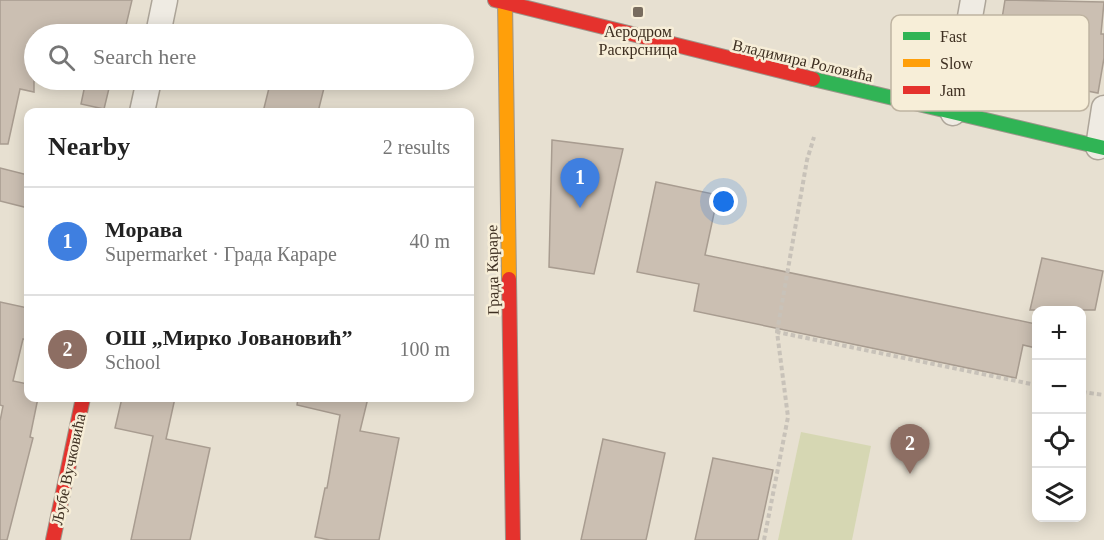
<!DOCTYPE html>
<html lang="en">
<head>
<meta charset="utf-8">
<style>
	:root { --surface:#fff; --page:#f2f2f2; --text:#222; --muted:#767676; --line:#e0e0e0; --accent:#786c5e }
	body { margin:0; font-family:Georgia,serif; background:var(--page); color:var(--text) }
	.controls { position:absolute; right:18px; bottom:18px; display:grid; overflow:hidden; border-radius:12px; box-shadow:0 3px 15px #0003 }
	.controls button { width:54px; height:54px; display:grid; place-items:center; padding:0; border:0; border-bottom:2px solid var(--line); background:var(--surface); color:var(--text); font:30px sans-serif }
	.you { position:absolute; left:724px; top:202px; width:21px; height:21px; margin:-15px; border:4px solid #fff; border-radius:50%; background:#1a73e8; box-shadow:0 0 0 9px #1a73e833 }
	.badge { display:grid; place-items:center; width:39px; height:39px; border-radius:50%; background:var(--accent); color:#fff; font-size:20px; font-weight:700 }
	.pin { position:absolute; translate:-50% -50px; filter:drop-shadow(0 2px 3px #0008) }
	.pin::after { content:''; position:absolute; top:32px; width:21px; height:18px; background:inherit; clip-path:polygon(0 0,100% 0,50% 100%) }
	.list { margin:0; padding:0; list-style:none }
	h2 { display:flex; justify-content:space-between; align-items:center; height:78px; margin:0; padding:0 24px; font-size:26px }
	h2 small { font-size:20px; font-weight:400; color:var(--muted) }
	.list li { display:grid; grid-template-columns:39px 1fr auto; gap:18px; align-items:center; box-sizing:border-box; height:108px; padding:0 24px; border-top:2px solid var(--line) }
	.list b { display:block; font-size:22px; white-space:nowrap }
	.list p { margin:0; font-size:20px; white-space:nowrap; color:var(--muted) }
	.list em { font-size:20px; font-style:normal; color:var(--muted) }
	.icon { flex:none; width:33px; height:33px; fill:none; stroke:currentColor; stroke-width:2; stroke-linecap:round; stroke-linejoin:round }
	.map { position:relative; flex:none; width:1104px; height:540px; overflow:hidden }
	.search { position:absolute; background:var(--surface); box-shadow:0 3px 15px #0003; left:24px; top:24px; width:450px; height:66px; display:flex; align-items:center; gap:15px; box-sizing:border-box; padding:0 21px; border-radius:33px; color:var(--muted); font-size:22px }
	.panel { position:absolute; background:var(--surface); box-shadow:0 3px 15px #0003; left:24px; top:108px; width:450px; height:294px; border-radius:12px }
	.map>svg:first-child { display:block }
</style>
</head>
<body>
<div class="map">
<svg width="1104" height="540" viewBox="0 0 1104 540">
	<rect width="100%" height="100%" fill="#e7e0d1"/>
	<polygon fill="#d6d7b3" points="801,432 871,446 852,540 778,540"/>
	<g fill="#cbbfb2" stroke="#a89c90" stroke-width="1.5">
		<polygon points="0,0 132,0 124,34 34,34 34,92 20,89 8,144 0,144"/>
		<polygon points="1005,0 1104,2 1101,34 1104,34 1104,58 1098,93 1071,88 1073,76 1042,70 1048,38 1000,31"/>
		<polygon points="86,80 111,80 104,109 81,104"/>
		<polygon points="271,80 326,80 318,112 263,112"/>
		<polygon points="552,140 623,149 594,274 549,267"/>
		<polygon points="0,168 28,175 28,208 0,201"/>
		<polygon points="656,182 718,195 705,255 1036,324 1036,348 1023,345 1016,378 694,311 699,284 637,272"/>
		<polygon points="1042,258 1103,271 1095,310 1030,310"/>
		<polygon points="0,302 28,308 28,340 23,339 13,381 28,384 28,398 38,398 30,437 33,438 7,540 0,540 0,421 3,406 0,405"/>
		<polygon points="122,398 175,398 166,439 210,448 190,540 131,540 153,436 115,428"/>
		<polygon points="298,398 368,398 360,431 399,438 379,540 330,540 315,537 325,488 327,488 340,415 297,405"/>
		<polygon points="603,439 665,453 646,540 581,540"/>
		<polygon points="713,458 773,470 758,540 695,540"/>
	</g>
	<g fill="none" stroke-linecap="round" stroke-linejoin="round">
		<g stroke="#ada599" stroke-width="27">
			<g id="street">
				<polyline points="158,34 165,0"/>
				<polyline points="142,112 149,80"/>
				<polyline points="953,113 973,0"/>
				<polyline points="1098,147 1104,108"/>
			</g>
		</g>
		<g stroke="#9c958a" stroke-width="16">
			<polyline id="fast" points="813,79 1104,148"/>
		</g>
		<g stroke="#9c958a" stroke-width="16">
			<polyline id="slow" points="505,0 509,279"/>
		</g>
		<g stroke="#9c958a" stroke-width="16">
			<g id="jam">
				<polyline points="495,0 813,79"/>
				<polyline points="509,279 513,540"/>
				<polyline points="53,540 83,398"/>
			</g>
		</g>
		<g stroke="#c8c2b9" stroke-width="4" stroke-dasharray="4.5 3" stroke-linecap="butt">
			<polyline points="777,332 807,160 814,137"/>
			<polyline points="1082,392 1104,395"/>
			<polyline points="764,540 788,417 777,332 1036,385"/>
		</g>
		<use href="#street" stroke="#efebe3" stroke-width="24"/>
		<use href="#fast" stroke="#30b455" stroke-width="14"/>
		<use href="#slow" stroke="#ff9f0a" stroke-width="14"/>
		<use href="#jam" stroke="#e5322d" stroke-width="14"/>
	</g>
	<rect fill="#786c5e" stroke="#f7eed8" stroke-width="2" x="632" y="6" width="12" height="12" rx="3"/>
	<g text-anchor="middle" stroke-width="5" stroke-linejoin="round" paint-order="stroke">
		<g font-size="16" fill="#3d2e20" stroke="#f7eed8">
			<text x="638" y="37">Аеродром<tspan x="638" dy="18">Раскрсница</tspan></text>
		</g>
		<g font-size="16" fill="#3d2e20" stroke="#f7eed8">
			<text transform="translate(803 60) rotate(13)" y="6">Владимира Роловића</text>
			<text transform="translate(492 270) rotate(-91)" y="6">Града Караре</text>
			<text transform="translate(68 469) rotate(-78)" y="6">Љубе Вучковића</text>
		</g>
	</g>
	<rect x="891" y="15" width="198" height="96" rx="9" fill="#f7eed8" stroke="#bfb4a1" stroke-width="1.5"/>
	<rect x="903" y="32" width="27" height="8" fill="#30b455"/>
	<rect x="903" y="59" width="27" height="8" fill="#ff9f0a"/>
	<rect x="903" y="86" width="27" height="8" fill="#e5322d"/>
	<g font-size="16" fill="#3d2e20">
		<text x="940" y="42">Fast</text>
		<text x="940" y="69">Slow</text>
		<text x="940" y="96">Jam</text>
	</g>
</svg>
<div class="controls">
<button>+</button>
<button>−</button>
<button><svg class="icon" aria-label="locate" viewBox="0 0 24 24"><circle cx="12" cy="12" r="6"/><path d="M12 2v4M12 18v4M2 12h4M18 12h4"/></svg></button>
<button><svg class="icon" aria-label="layers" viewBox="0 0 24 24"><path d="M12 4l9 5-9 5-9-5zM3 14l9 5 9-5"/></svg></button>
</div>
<div class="you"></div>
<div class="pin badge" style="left:580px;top:208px;background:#3f7fe0">1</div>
<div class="pin badge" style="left:910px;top:474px;background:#8d6e63">2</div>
<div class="search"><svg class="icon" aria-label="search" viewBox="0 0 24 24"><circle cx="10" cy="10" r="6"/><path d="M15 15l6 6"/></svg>Search here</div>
<section class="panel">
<h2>Nearby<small>2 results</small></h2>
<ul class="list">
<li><span class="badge" style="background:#3f7fe0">1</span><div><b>Морава</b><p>Supermarket · Града Караре</p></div><em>40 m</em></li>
<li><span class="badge" style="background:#8d6e63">2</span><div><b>ОШ „Мирко Јовановић”</b><p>School</p></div><em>100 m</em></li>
</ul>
</section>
</div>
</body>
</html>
